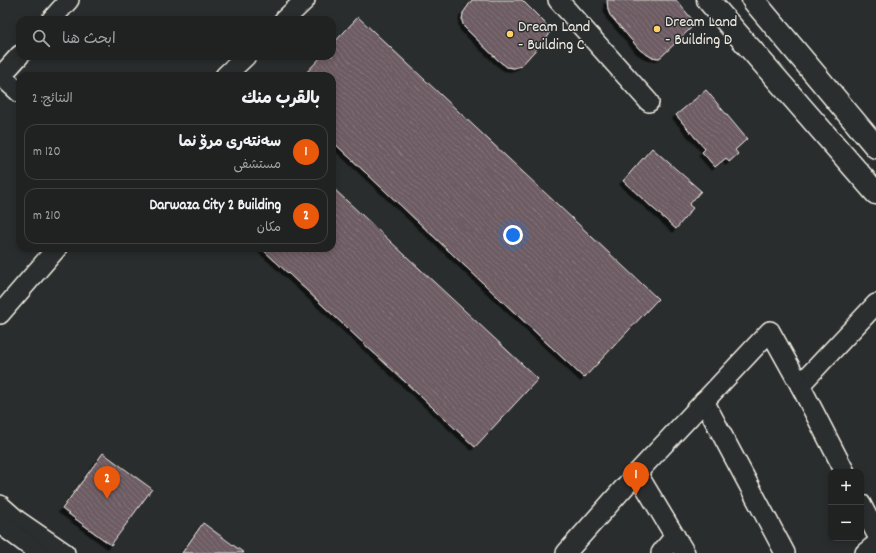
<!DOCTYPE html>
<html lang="ar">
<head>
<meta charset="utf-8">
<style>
	:root { --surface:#202222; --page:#282a2a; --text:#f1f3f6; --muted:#a2a4a5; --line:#3d3f40; --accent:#ea580c }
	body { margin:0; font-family:Dekko,"Playpen Sans Arabic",sans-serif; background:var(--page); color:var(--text); direction:rtl }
	.controls { position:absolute; right:12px; bottom:12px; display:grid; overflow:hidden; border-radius:8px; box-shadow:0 2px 6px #0003 }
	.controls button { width:36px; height:36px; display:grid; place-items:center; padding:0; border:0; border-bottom:1px solid var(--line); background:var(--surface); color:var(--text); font:20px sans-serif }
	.you { position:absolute; left:513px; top:235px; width:14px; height:14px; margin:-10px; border:3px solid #fff; border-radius:50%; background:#1a73e8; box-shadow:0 0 0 6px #1a73e833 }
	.badge { display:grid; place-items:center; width:26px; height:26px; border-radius:50%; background:var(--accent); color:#fff; font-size:13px; font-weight:700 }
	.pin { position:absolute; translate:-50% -33px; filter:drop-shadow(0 1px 2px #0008) }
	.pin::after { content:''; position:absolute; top:21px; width:14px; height:12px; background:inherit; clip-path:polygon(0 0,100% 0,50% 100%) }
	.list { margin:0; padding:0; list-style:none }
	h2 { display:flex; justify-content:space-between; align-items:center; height:52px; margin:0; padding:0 16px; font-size:17px }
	h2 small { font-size:13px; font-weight:400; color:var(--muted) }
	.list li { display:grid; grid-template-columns:26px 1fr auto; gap:12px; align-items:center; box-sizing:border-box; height:56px; margin:0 8px 8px; padding:0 8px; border:1px solid var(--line); border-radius:12px }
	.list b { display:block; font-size:15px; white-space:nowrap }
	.list p { margin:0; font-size:13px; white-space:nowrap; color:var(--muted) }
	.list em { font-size:13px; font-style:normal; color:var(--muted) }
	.icon { flex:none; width:22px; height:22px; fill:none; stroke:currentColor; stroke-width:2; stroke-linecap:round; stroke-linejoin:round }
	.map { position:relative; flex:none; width:876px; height:553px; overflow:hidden; direction:ltr }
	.search { position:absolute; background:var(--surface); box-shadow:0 2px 6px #0003; left:16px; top:16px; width:320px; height:44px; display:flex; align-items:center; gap:10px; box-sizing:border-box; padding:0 14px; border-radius:12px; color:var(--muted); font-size:15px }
	.panel { position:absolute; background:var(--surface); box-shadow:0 2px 6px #0003; left:16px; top:72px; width:320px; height:180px; border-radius:12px; direction:rtl }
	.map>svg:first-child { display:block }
</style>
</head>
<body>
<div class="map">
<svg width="876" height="553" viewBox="0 0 876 553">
	<defs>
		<pattern id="building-back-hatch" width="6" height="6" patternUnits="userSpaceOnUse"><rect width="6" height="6" fill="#6d5c63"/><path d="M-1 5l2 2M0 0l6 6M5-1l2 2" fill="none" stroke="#827479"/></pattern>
		<filter id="shadow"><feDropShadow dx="-3.5" dy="3.5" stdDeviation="0" flood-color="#0009"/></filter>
	</defs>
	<rect width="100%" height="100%" fill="#2a2d2e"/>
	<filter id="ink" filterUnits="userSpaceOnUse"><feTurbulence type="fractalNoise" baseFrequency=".025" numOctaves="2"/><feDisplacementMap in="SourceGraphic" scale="8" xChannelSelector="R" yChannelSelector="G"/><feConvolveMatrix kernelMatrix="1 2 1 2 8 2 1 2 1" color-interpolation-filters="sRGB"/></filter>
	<g filter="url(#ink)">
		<g fill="url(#building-back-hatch)" stroke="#f4f1e8" filter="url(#shadow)">
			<polygon points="472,0 522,0 545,23 549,29 549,35 521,66 514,68 507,67 499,61 464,27 462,21 463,13"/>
			<polygon points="607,0 676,0 691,18 692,27 662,56 659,58 651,57 640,50 610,15 608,10"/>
			<polygon points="358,17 658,299 584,378 332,141 332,76 303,76 322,56 332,56 332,45"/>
			<polygon points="706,90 747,139 735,150 738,154 729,162 726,158 715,167 702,152 705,149 676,115"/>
			<polygon points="652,148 701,191 689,205 693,208 676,229 623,181"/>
			<polygon points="332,187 538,379 475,447 261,248 332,248"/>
			<polygon points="103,453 152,489 111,545 62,509"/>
			<polygon points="203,523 244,553 182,553"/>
		</g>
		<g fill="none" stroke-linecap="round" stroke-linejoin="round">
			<g stroke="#f4f1e8" stroke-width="22">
				<g id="minor">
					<polyline points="558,0 649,102"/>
					<polyline points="51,20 69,0"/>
					<polyline points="284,20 305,0"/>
					<polyline points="0,75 20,93"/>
					<polyline points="1,76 20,55"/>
					<polyline points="225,76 246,56"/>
					<polyline points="0,314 57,248"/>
					<polyline points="800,385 876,304"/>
					<polyline points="704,401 785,553"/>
					<polyline points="637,473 685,553"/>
					<polyline points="861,504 876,533"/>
					<polyline points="0,505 17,520 65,553"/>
					<polyline points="0,524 39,553"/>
					<polyline points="566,553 637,473 770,331 800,385 845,472"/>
					<polyline points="661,553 675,536"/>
					<polyline points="865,553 876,544"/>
				</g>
			</g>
			<g stroke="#f4f1e8" stroke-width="25">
				<g id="major">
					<polyline points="708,0 876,193"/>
					<polyline points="753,0 876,147"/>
				</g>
			</g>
			<use href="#minor" stroke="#2a2d2e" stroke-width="19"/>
			<use href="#major" stroke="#2a2d2e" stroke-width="22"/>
		</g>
	</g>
	<g fill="#ffd166" stroke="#2a2d2e" stroke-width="1.5">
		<circle cx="657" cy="29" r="4"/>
		<circle cx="510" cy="34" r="4"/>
	</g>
	<g text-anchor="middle" stroke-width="3" stroke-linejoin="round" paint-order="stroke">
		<g font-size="16" fill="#f4f1e8" stroke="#2a2d2e" text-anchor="start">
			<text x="665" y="26">Dream Land<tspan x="665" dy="18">- Building D</tspan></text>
			<text x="518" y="31">Dream Land<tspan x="518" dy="18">- Building C</tspan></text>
		</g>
	</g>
</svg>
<div class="controls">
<button>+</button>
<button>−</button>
</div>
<div class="you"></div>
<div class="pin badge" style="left:636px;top:495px">1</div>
<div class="pin badge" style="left:107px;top:499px">2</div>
<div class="search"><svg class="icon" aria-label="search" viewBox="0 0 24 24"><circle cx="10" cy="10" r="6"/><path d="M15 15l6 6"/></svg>ابحث هنا</div>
<section class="panel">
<h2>بالقرب منك<small>النتائج: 2</small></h2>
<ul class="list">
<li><span class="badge">1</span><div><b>سەنتەرى مرۆ نما</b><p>مستشفى</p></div><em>120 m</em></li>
<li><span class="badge">2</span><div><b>Darwaza City 2 Building</b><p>مكان</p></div><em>210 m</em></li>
</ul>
</section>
</div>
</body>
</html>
